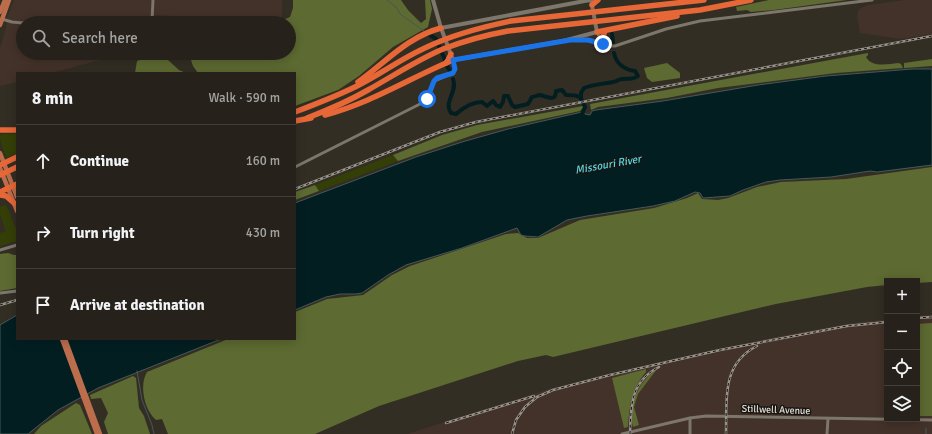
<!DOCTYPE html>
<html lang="en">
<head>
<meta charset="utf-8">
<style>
	:root { --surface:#26221b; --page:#322f28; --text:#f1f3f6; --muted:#a4a4a3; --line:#423f3a }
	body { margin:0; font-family:Signika,sans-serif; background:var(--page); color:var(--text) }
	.controls { position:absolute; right:12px; bottom:12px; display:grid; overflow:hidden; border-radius:0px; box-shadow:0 2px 10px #0003 }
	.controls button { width:36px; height:36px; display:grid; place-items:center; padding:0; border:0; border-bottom:1px solid var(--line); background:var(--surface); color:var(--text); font:20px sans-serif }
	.stop { position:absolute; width:12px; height:12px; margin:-9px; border:3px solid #1a73e8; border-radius:50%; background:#fff }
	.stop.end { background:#1a73e8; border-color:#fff; box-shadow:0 1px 4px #0008 }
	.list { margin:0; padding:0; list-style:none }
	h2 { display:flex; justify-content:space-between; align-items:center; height:52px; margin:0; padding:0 16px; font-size:17px }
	h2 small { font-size:13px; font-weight:400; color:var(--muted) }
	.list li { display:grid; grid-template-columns:26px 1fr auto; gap:12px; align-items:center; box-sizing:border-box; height:72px; padding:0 16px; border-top:1px solid var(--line) }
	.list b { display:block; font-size:15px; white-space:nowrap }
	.list em { font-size:13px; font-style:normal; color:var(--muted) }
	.icon { flex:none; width:22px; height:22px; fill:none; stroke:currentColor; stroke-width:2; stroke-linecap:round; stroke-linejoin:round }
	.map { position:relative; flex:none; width:932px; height:434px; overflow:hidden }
	.search { position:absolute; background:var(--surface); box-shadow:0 2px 10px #0003; left:16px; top:16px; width:280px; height:44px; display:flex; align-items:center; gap:10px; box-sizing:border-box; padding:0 14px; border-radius:22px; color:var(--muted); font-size:15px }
	.panel { position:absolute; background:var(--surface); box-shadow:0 2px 10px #0003; left:16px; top:72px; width:280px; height:268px; border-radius:0px }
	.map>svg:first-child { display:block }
</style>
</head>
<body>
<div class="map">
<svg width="932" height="434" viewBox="0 0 932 434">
	<rect width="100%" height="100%" fill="#332e24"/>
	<g fill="#433229">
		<polygon points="14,0 282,0 282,23 190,23 186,17 153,15 152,21 140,22 138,23 23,23 23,53 115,53 112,57 51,73 17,73 17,82 0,86 0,48 6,28 7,18"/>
		<polygon points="905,0 932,0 932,34 901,39 860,33 857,15 859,9 868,5"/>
		<polygon points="932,315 932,434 407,434 549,389 664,361 780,336 847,324 887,319 887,419 917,419 917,316"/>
	</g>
	<g fill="#343f07">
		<polygon points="3,134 17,134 17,153 6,158 0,139 0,135"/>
		<polygon points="393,155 398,161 319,191 315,185"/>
		<polygon points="6,205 17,231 17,241 0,246 0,233 6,231 0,215 0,207"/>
	</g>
	<g fill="#5d6a31">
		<polygon points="293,0 401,0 408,10 421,23 426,19 425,0 430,0 432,9 428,27 393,47 359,76 338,90 295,106 295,73 198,73 193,66 190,57 184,53 289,53 289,23 283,23 283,20 290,17 293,8"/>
		<polygon points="769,0 847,0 774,10 751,12 747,10 737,11 736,7"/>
		<path d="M868 53V55L866 57C872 68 888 64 898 63L901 64 903 68 836 73 718 88 667 98 598 107 591 110 590 104Z"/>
		<polygon points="155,54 168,60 179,70 186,73 135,73 137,61"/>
		<polygon points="932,59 932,66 904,68 904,63"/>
		<polygon points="667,63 680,73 680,78 652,82 647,78 644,68"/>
		<polygon points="583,106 583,108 580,111 482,132 398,161 393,155 442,135 477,125"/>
		<path d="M932 167V282L917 283V281H887V285L867 287 776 304 553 357 546 355 518 361 379 406 315 434H168L162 419 156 420C144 410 139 385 147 372L228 339H295V312L327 299 363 295 392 275 410 266 506 234 518 233 527 238H538L580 220 654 208 687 198 698 193 702 199 718 200 728 198 757 187 781 182 846 179Z"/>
		<polygon points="315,185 319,191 295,200 295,192"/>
		<polygon points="8,253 14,255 17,255 17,288 0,291 0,254"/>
		<polygon points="932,323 932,416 917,416 917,324"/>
		<path d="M646 369V372C631 390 630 404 628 427L624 428 612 378Z"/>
		<path d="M657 369 638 394 634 407 639 425 633 427C627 405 639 381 657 369Z"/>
		<polygon points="133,376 136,378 139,408 144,416 150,434 108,434 104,422 108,413 101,398 91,399 90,395"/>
		<polygon points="76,403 80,405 92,434 34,434 41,426"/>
	</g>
	<g fill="#031e21" stroke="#465858">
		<polygon points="912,69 932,69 932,165 877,172 870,171 831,177 780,180 766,182 743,190 730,196 703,198 700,193 695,192 675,201 653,206 587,216 567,220 538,237 525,236 521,235 517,228 462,248 406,265 388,275 362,293 356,294 340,294 326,297 295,310 295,203 416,157 462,142 508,129 582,112 585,114 590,115 592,111 596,110 663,101 758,85 826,76"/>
		<polygon points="17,315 17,339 221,339 98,388 58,410 28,434 0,434 0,325"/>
	</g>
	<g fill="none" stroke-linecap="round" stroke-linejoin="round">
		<g stroke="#465858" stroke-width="1">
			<polyline points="387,0 396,7 400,14 424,31"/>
			<polyline points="137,371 142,400 152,425 154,434"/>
			<polyline points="926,434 926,428"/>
		</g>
		<g stroke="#031e21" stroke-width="4">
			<polyline points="612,34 613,42"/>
			<polyline points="430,35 436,39 445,60"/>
			<polyline points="447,66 450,71"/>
			<path d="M453 79C458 92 443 102 451 113L456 114C464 107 472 102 482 102L487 106 493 101 496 105 500 107 503 102 504 96H508L512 105 515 107 528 104 532 97C535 97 537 95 540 95 546 96 556 103 556 91L562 90 566 95C578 95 581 95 585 107L582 114 584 117"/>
			<path d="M581 98V93L584 88C594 84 604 84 613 82 616 82 619 79 622 79 629 78 633 80 638 76L635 71C625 70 616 64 614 53"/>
		</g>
		<g stroke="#7c766b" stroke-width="3">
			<polyline points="2,19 12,22 23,23"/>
			<polyline points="28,23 152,21 153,0"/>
			<path d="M597 32C601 42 604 47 615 46L666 29 700 21 872 0"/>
			<polyline points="295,167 424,102 429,96 434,81 453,73 455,69 453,60"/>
			<polyline points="0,250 17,245"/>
			<polyline points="0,293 17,291"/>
			<polyline points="622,434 690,418 706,416 932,420"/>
			<polyline points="690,434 690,418"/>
			<polyline points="827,434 828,419"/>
		</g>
		<g stroke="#7c766b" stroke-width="4">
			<polyline points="433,0 441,28 453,60 563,41 597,32 591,0"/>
			<polyline points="441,28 590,0"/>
			<polyline points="576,40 588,40 603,44"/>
		</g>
		<g stroke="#bc6d4c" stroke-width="4.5">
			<polyline points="0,12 5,0"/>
			<polyline points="0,25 9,0"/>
			<polyline points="0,153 17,197"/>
			<polyline points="0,168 17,211"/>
			<polyline points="62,339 97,434"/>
			<polyline points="65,339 100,434"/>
		</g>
		<g stroke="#e76737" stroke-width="5.5">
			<polyline points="592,5 598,0"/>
			<polyline points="597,32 677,16"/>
			<polyline points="601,41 605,31"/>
			<polyline points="446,63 448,60 451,54"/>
			<path d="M358 82C385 63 407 37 441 28"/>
			<path d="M295 112C316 104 337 96 357 86 381 74 402 58 427 47 454 34 482 27 511 21L704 0"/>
			<path d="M325 115C371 103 410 78 453 60"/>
			<path d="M307 118C328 110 349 101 368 90 393 76 417 60 443 49 464 41 486 35 508 31L700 10 751 0"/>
			<polyline points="295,121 311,118"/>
			<polyline points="0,130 17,130"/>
			<polyline points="0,165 17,157"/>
			<polyline points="0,175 17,167"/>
			<polyline points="0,192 17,184"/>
			<polyline points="0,195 6,196 14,203"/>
		</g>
		<g stroke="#97938b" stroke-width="2.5">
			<g id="rail">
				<polyline points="295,189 440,132 476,122 932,36"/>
				<polyline points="0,305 17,300"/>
				<polyline points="917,318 932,317"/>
				<polyline points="446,423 534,396"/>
				<polyline points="512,434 516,420 525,407 537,397 553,390 610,375 720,350 847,326 887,322"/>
				<path d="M630 434C631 406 630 382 659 367"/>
				<path d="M726 434C727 400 721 364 757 346"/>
			</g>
		</g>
		<use href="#rail" stroke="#191612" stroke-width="1" stroke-dasharray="3" stroke-linecap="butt"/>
	</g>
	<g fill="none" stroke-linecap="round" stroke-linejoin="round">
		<polyline stroke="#1a73e8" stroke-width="5" points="427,99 434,81 437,78 453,73 455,69 453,60 570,40 588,40 603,44"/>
	</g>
	<g text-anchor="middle" stroke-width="3" stroke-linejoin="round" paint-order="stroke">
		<g font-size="10" fill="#e2dfd9" stroke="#191612">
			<text transform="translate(776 409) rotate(2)" y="4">Stillwell Avenue</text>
		</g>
		<g font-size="11" font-style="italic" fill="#58d9e6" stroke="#191612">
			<text transform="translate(608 164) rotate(-10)" y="4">Missouri River</text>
		</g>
	</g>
</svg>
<div class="controls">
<button>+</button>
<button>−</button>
<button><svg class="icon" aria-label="locate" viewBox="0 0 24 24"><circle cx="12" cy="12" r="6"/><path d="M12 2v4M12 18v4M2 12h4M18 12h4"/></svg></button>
<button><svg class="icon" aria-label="layers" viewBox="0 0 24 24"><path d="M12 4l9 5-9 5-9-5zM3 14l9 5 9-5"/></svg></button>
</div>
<div class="stop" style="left:427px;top:99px"></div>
<div class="stop end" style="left:603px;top:44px"></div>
<div class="search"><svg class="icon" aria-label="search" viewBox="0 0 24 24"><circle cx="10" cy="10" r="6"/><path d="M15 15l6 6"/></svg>Search here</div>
<section class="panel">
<h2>8 min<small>Walk · 590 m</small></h2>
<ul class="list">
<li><svg class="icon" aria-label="ahead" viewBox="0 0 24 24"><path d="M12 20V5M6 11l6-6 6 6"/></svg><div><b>Continue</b></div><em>160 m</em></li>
<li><svg class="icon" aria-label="right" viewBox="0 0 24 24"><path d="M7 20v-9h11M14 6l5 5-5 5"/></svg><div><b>Turn right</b></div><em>430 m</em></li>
<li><svg class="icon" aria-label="arrive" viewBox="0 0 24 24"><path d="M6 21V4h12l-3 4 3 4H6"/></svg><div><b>Arrive at destination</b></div></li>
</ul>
</section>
</div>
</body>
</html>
